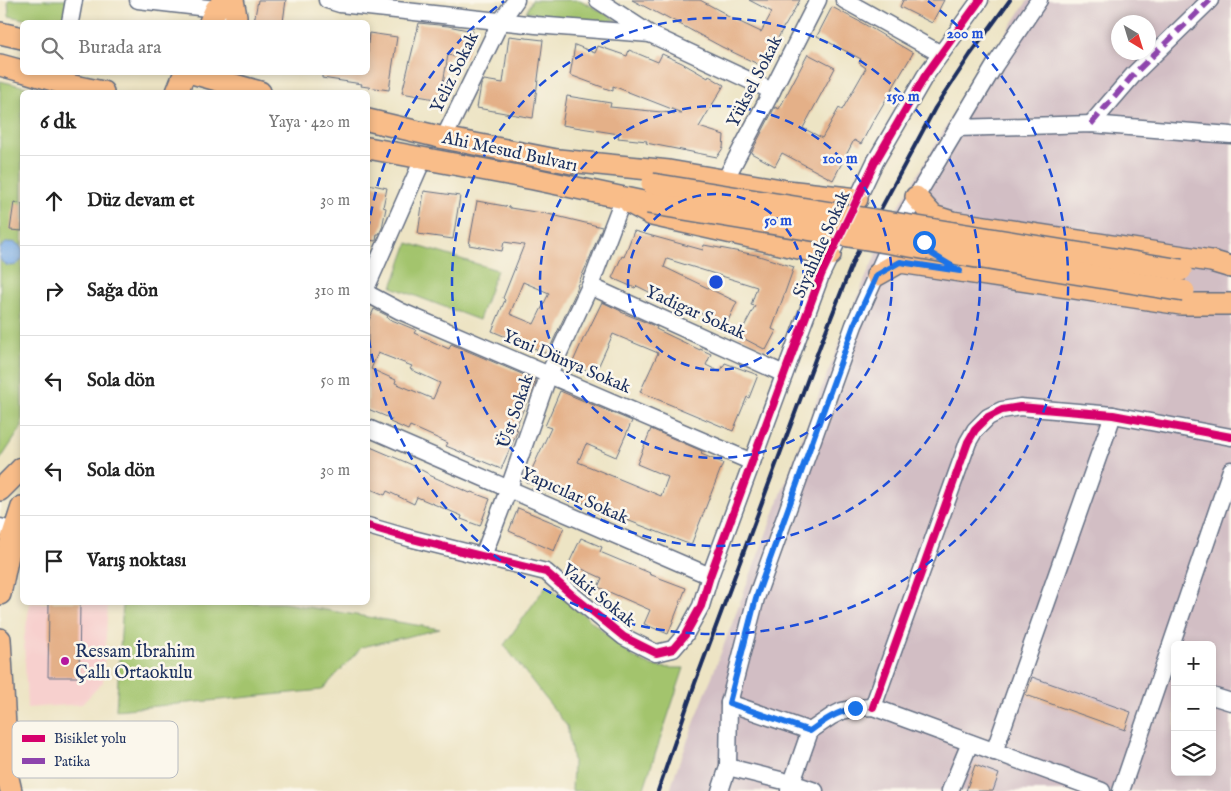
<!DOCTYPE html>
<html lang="tr">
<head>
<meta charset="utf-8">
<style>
	:root { --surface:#fff; --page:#f6f6f6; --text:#222; --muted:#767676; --line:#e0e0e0 }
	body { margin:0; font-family:"IM FELL English",serif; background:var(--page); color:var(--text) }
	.controls { position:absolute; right:15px; bottom:15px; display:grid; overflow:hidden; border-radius:8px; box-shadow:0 2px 8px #0003 }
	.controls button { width:45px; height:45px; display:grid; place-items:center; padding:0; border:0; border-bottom:1px solid var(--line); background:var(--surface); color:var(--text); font:25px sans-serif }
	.compass { position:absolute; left:1111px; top:15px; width:45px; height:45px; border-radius:50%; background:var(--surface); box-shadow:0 2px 8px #0003; rotate:142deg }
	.stop { position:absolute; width:15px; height:15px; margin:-11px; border:4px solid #1a73e8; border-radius:50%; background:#fff }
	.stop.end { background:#1a73e8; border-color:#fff; box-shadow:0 1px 5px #0008 }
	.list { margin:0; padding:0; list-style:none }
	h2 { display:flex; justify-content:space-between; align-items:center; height:65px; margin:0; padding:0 20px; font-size:21px }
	h2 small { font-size:16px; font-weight:400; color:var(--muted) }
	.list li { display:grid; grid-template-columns:32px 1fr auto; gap:15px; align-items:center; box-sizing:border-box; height:90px; padding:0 20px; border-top:1px solid var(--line) }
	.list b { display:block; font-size:19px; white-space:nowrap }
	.list em { font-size:16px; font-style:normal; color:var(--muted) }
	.icon { flex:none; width:28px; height:28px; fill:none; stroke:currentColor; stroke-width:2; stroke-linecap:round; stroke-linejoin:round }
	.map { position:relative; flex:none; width:1231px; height:791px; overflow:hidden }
	.search { position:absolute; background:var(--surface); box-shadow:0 2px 8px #0003; left:20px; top:20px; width:350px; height:55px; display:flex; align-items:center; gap:12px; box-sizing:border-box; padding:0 18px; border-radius:8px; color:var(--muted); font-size:19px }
	.panel { position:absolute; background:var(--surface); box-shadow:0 2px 8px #0003; left:20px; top:90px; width:350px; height:515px; border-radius:8px }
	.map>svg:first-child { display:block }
</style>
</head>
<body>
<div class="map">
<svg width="1231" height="791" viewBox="0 0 1231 791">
	<rect width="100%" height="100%" fill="#fbf7ec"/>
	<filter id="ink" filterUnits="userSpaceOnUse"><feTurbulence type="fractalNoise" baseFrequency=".02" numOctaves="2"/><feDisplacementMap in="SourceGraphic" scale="10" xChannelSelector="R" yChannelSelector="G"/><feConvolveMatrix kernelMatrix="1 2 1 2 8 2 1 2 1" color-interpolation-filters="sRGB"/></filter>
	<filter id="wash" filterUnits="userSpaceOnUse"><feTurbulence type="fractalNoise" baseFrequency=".0096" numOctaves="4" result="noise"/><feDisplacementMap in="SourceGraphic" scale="20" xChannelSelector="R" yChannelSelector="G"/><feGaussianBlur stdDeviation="1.12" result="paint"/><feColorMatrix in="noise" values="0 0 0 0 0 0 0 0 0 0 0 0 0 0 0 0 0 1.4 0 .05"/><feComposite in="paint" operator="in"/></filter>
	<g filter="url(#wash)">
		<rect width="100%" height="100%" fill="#ede4c4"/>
		<polygon fill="#f7d0ce" points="30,603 108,603 103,682 82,704 27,708 24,639"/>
		<path fill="#d2bec4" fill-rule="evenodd" d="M1028 0H1231V791H670L676 771 815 405 863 284 893 216 965 95ZM1118 22H1148V52H1118ZM1175 645H1212V772H1175Z"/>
		<g fill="#a3c46d" stroke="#5f7a66">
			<polygon points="8,0 67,0 64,22 38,22 9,16"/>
			<polygon points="532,0 580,0 617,20 598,23 526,12"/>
			<polygon points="0,81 48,92 22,92 22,427 0,460"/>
			<polygon points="408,243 497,270 479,320 392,287"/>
			<path d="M546 586 562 596 632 656C651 668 662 668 684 668L643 791H572L573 761 567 726 504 645Z"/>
			<polygon points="123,603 284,603 440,629 362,647 322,690 116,710"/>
		</g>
		<circle fill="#78aae4" stroke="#4a6ca1" cx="11" cy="254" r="12"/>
		<g id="blocks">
			<g fill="#e4b088" fill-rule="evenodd">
				<polygon points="258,0 286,0 283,22 254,22"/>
				<polygon points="632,0 700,0 726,14 725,15 761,32 772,12 749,0 800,0 785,26 784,26 764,67 722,47 663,15 663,16"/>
				<polygon points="903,0 944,0 932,23 900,7"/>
				<polygon points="832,7 864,24 913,53 871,125 861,144 854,140 833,180 782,153 775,166 751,153 775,107 779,109 808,54 835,68 803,128 822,138 839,108 842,110 866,68 859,63 861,59 817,36"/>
				<polygon points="419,23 448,26 473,31 466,59 448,55 440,100 402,93"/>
				<polygon points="369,33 397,37 389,90 361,86 362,84 322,78 322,72 368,72 368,44"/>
				<polygon points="509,36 543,40 533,118 477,108 481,85 484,80 503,83"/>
				<polygon points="575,45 595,53 598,46 627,56 629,50 658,62 662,54 682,63 708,78 709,76 724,85 699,127 724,135 723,148 717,157 646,143 647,141 618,138 619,134 562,125 567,96 611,103 610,107 682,114 682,113 613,86 613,91 570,75"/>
				<polygon points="368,184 387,188 383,207 386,208 382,228 379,234 377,234 376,241 368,240"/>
				<polygon points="424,191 460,196 453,239 418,234"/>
				<path d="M477 201 510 207V208L548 214 602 227 589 260 577 286H578L575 294 547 354 513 338V340L492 331 505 300 503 298 524 245 504 242 502 251 469 245ZM523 282 549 293 534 324 510 314Z"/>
				<polygon points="14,202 22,204 22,231 10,230"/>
				<polygon points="634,231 703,250 704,245 756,255 794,267 772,329 776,331 766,350 739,336 755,306 751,305 757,287 667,259 664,267 737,302 724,329 703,319 705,315 667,297 665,300 637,286 635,288 612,278 622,256 624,257"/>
				<polygon points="602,302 621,311 621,312 657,327 656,329 700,350 700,349 711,354 706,365 720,372 725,363 758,375 749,398 747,397 733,431 640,392 658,353 613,334 595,374 572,364 584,337 585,337"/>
				<path d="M374 309 388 316 387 318 416 330 414 333 449 349 451 344 536 380 515 429 518 430 501 469 446 446 448 443 410 426 408 430 390 422 392 419 368 409V322ZM378 353 412 366 410 369 440 383 433 399 395 383 396 380 371 369Z"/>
				<polygon points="560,391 632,421 616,457 586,444 578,462 661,496 668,477 637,464 651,429 702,451 701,454 723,463 691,545 614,515 613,517 596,511 597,508 563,495 562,498 526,482 551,428 545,426"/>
				<polygon points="368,446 410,464 429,474 429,475 470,493 471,492 490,499 480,526 461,519 462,516 417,497 414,504 387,491 385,495 368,488"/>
				<polygon points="518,508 564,527 554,551 509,531"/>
				<polygon points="581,538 602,547 600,552 650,573 649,574 686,588 668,634 644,624 650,610 598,587 602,578 569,563"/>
				<polygon points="49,602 80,602 79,677 48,677"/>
				<polygon points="1032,677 1131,712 1125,730 1026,695"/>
				<polygon points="975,765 999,774 993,791 966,791"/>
			</g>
		</g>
	</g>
	<g filter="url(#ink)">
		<use href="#blocks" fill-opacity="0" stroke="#646e82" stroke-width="1"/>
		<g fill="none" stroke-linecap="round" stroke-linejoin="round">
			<g stroke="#646e82" stroke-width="19">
				<g id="minor">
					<polyline points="138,0 216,9 227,13"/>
					<polyline points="327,0 340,4 536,25 650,34"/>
					<polyline points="598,0 650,34 772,91"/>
					<polyline points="844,0 941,54"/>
					<polyline points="70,22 74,0"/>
					<polyline points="1091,124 1135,73 1210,0"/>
					<polyline points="957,128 1091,124 1231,135"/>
					<polyline points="444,138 501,21 516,0"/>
					<polyline points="725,180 772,91 818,0"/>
					<polyline points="368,284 423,159"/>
					<polyline points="590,286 784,374"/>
					<polyline points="368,294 400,311 752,462"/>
					<polyline points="368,428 710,576"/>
					<polyline points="368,526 409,538 546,572 571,594 624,637 656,653 673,649 685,635 701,606 710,576 821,275 875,162 925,76 980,0"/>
					<polyline points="0,527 15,531"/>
					<polyline points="483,556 509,488 549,374 590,286 623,199"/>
					<polyline points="1212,696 1231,702"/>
					<polyline points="729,703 810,731"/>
					<polyline points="873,707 968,442 975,430 988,417 1002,410 1020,407 1113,415 1231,437"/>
					<polyline points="994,752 1113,415"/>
					<polyline points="728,767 792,783 815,791"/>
					<polyline points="720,791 728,767 729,703 756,598 854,325 893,238 916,197 995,65 1039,0"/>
					<polyline points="789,791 810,731 832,716 842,711 855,708 873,707 1102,791"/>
					<polyline points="950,791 970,743"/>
					<polyline points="1121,791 1231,470"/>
				</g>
			</g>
			<g stroke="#646e82" stroke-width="24">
				<g id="major">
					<polyline points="233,0 236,16 235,22"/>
					<polyline points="210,22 216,9 228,0"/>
					<polyline points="0,33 22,38"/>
					<polyline points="0,65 22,71"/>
					<polyline points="26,72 69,85 103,92"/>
					<polyline points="188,72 260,92"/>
					<polyline points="177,92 185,72"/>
					<polyline points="368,120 444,138 572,163"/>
					<polyline points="368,148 534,179 648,203"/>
					<polyline points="558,160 669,171 787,191 857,199"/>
					<polyline points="916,197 933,216 952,222 1211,261 1231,267"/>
					<polyline points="630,203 652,215 830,255"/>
					<polyline points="877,275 900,262 1181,304 1231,304"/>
					<polyline points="0,490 22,468"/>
					<polyline points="0,594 11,541 22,507"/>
					<polyline points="0,639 8,778 11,791"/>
				</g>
			</g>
			<use href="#minor" stroke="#fff" stroke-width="16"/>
			<use href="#major" stroke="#f9bd89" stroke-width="21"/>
			<polyline stroke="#1b2f5e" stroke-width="4" points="658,791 695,683 820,346 854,259 935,108 970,55 1010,0"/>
			<g stroke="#646e82" stroke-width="24" stroke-linecap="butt">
				<g id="major-bridge">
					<polyline points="652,184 1181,270"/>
					<polyline points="648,203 1184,291"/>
				</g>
			</g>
			<use href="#major-bridge" stroke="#f9bd89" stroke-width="21"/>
			<polyline stroke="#8e44ad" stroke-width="6" stroke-dasharray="12 6" stroke-linecap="butt" points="1091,124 1135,73 1210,0"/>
			<g stroke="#fbf7ec" stroke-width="11">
				<g id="cycleway">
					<polyline points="368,526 409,538 546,572 571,594 624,637 656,653 673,649 685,635 701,606 710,576 821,275 875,162 925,76 980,0"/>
					<polyline points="873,707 968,442 975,430 988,417 1002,410 1020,407 1113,415 1231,437"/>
				</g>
			</g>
			<use href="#cycleway" stroke="#d6006c" stroke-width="8"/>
		</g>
	</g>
	<g fill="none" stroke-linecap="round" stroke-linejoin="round" filter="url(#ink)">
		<path stroke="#1a73e8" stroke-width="6" d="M855 708C836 712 825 720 810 731L729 703 756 598 854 325 877 275 900 262 960 271 932 254 924 242"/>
	</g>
	<g fill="none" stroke="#1d4ed8" stroke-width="2.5" stroke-dasharray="9 6">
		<circle cx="716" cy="282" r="88"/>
		<circle cx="716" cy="282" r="176"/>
		<circle cx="716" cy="282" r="264"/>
		<path d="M368 230A352 352 0 0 1 504 1M928 1A352 352 0 1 1 368 334"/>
	</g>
	<circle fill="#b5179e" stroke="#fbf7ec" stroke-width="2" cx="65" cy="661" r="5"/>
	<g text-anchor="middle" stroke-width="5" stroke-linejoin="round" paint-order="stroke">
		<g font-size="18" fill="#1b2f5e" stroke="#fbf7ec">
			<text transform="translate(454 72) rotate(-64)" y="6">Yeliz Sokak</text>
			<text transform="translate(754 81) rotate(-63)" y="6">Yüksel Sokak</text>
			<text transform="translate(510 151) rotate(12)" y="6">Ahi Mesud Bulvarı</text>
			<text transform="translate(821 244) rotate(-66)" y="6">Siyahlale Sokak</text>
			<text transform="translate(696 312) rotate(24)" y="6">Yadigar Sokak</text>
			<text transform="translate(567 361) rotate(23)" y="6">Yeni Dünya Sokak</text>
			<text transform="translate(515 411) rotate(-71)" y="6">Üst Sokak</text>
			<text transform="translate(575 495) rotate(24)" y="6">Yapıcılar Sokak</text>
			<text transform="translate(599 595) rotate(39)" y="6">Vakit Sokak</text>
		</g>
		<g font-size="18" fill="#1b2f5e" stroke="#fbf7ec" text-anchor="start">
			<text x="75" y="657">Ressam İbrahim<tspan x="75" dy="21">Çallı Ortaokulu</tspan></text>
		</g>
	</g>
	<rect x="12" y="721" width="166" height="57" rx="8" fill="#fbf7ec" stroke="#b8bbc1" stroke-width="1"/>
	<rect x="22" y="735" width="23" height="7" fill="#d6006c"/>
	<rect x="22" y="758" width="23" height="6" fill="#8e44ad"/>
	<g font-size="14" fill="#1b2f5e">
		<text x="54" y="743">Bisiklet yolu</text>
		<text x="54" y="766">Patika</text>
	</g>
	<circle cx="716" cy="282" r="8" fill="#1d4ed8" stroke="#fbf7ec" stroke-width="2.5"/>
	<g font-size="15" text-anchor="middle" font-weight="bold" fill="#1d4ed8" stroke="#fbf7ec" stroke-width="5" stroke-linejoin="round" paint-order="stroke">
		<text x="965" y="38">200 m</text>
		<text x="903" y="101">150 m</text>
		<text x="840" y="163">100 m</text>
		<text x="778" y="225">50 m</text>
	</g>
</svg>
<div class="controls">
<button>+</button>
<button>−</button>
<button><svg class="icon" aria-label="layers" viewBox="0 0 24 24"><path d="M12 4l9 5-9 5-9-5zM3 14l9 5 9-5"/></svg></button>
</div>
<svg class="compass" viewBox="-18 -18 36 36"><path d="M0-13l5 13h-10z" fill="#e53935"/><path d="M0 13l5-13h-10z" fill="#767676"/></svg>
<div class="stop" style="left:924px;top:242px"></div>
<div class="stop end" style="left:855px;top:708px"></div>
<div class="search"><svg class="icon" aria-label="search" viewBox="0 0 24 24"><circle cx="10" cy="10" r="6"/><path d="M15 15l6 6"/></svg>Burada ara</div>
<section class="panel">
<h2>6 dk<small>Yaya · 420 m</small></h2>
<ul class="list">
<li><svg class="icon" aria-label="ahead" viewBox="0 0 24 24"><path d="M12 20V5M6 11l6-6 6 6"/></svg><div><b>Düz devam et</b></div><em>30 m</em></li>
<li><svg class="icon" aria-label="right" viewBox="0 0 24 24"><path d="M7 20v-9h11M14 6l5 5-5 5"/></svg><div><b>Sağa dön</b></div><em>310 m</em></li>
<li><svg class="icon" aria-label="left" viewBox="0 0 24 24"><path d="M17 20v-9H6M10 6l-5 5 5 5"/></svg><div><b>Sola dön</b></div><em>50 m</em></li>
<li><svg class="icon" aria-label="left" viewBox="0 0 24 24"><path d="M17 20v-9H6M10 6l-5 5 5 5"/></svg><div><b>Sola dön</b></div><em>30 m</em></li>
<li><svg class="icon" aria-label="arrive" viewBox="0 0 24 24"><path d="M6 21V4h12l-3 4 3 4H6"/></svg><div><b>Varış noktası</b></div></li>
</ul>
</section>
</div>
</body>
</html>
